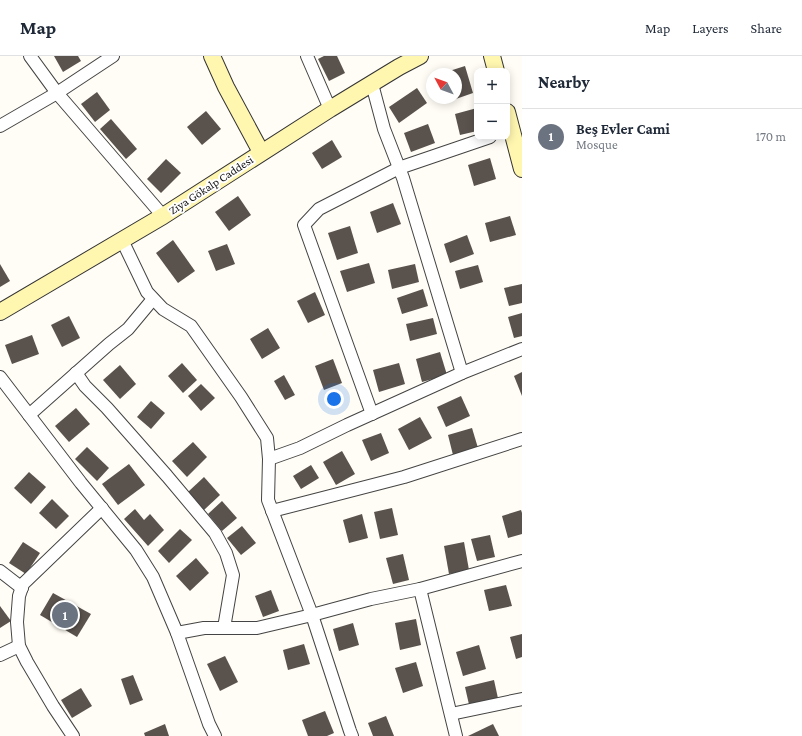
<!DOCTYPE html>
<html lang="en">
<head>
<meta charset="utf-8">
<style>
	:root { --surface:#fff; --page:#f6f6f7; --text:#1f2937; --muted:#747a83; --line:#e0e1e3; --accent:#2563eb }
	body { margin:0; font-family:"Crimson Pro",serif; background:var(--page); color:var(--text) }
	.controls { position:absolute; right:12px; top:12px; display:grid; overflow:hidden; border-radius:8px; box-shadow:0 2px 10px #0003 }
	.controls button { width:36px; height:36px; display:grid; place-items:center; padding:0; border:0; border-bottom:1px solid var(--line); background:var(--surface); color:var(--text); font:20px sans-serif }
	.compass { position:absolute; left:426px; top:12px; width:36px; height:36px; border-radius:50%; background:var(--surface); box-shadow:0 2px 10px #0003; rotate:311deg }
	.you { position:absolute; left:334px; top:343px; width:14px; height:14px; margin:-10px; border:3px solid #fff; border-radius:50%; background:#1a73e8; box-shadow:0 0 0 6px #1a73e833 }
	.badge { display:grid; place-items:center; width:26px; height:26px; border-radius:50%; background:var(--accent); color:#fff; font-size:13px; font-weight:700 }
	.pin { position:absolute; translate:-50% -50%; border:2px solid #fff; box-shadow:0 1px 4px #0006 }
	.list { margin:0; padding:0; list-style:none }
	h2 { display:flex; justify-content:space-between; align-items:center; height:52px; margin:0; padding:0 16px; font-size:17px }
	h2 small { font-size:13px; font-weight:400; color:var(--muted) }
	.list li { display:grid; grid-template-columns:26px 1fr auto; gap:12px; align-items:center; box-sizing:border-box; height:56px; padding:0 16px; border-top:1px solid var(--line) }
	.list b { display:block; font-size:15px; white-space:nowrap }
	.list p { margin:0; font-size:13px; white-space:nowrap; color:var(--muted) }
	.list em { font-size:13px; font-style:normal; color:var(--muted) }
	.map { position:relative; flex:none; width:522px; height:680px; overflow:hidden }
	header { display:flex; align-items:center; gap:24px; box-sizing:border-box; height:56px; padding:0 20px; background:var(--surface); border-bottom:1px solid var(--line) }
	header strong { font-size:19px }
	nav { display:flex; gap:22px; margin-inline-start:auto; font-size:14px }
	main { display:flex }
	aside { flex:1; background:var(--surface) }
	.map>svg:first-child { display:block }
</style>
</head>
<body>
<header>
<strong>Map</strong>
<nav><a>Map</a><a>Layers</a><a>Share</a></nav>
</header>
<main>
<div class="map">
<svg width="522" height="680" viewBox="0 0 522 680">
	<rect width="100%" height="100%" fill="#fffdf5"/>
	<g fill="#5a524d">
		<polygon points="54,0 78,0 81,5 63,16"/>
		<polygon points="324,0 337,0 345,17 329,25 318,3"/>
		<polygon points="465,10 473,37 450,45 450,42 456,42 456,18 440,18"/>
		<polygon points="417,32 427,47 399,67 389,51"/>
		<polygon points="97,36 110,54 95,66 81,48"/>
		<polygon points="477,52 477,75 460,79 455,58"/>
		<polygon points="206,55 221,73 202,89 187,71"/>
		<polygon points="111,63 137,93 126,103 100,73"/>
		<polygon points="428,68 435,87 411,96 404,77"/>
		<polygon points="332,84 342,101 322,113 312,97"/>
		<polygon points="490,102 496,123 474,130 468,109"/>
		<polygon points="166,103 181,117 161,137 147,123"/>
		<polygon points="238,140 251,159 229,175 215,156"/>
		<polygon points="393,147 401,168 377,177 370,156"/>
		<polygon points="510,160 516,179 490,186 485,167"/>
		<polygon points="350,170 358,197 337,204 328,177"/>
		<polygon points="467,179 474,198 450,207 444,188"/>
		<polygon points="173,184 195,215 178,227 156,197"/>
		<polygon points="227,188 235,208 216,215 208,195"/>
		<polygon points="369,207 375,227 347,236 340,215"/>
		<polygon points="0,208 10,225 0,231"/>
		<polygon points="415,208 419,226 392,233 388,214"/>
		<polygon points="478,209 483,226 460,233 455,215"/>
		<polygon points="522,228 522,247 509,250 504,232"/>
		<polygon points="423,233 428,250 402,258 397,242"/>
		<polygon points="315,236 325,259 308,267 297,245"/>
		<polygon points="522,257 522,280 514,282 508,261"/>
		<polygon points="69,260 80,282 62,291 51,269"/>
		<polygon points="433,262 437,278 410,285 406,268"/>
		<polygon points="268,272 280,292 262,303 250,283"/>
		<polygon points="32,279 39,298 12,308 5,289"/>
		<polygon points="440,296 447,319 422,326 416,303"/>
		<polygon points="333,303 342,327 324,334 315,310"/>
		<polygon points="182,307 197,324 183,337 168,320"/>
		<polygon points="399,307 405,328 379,336 373,314"/>
		<polygon points="120,309 136,328 120,343 103,324"/>
		<polygon points="522,316 522,340 514,320"/>
		<polygon points="284,319 295,339 285,344 274,325"/>
		<polygon points="201,328 215,342 201,355 188,340"/>
		<polygon points="461,340 470,360 446,371 437,351"/>
		<polygon points="151,345 165,357 151,373 137,361"/>
		<polygon points="76,352 90,368 69,386 55,370"/>
		<polygon points="420,361 432,382 409,394 398,373"/>
		<polygon points="472,372 478,392 453,399 448,379"/>
		<polygon points="381,377 389,397 371,405 362,384"/>
		<polygon points="193,386 207,401 187,421 172,405"/>
		<polygon points="87,391 109,412 97,425 75,403"/>
		<polygon points="342,395 355,418 336,429 323,406"/>
		<polygon points="129,408 145,429 118,449 102,428"/>
		<polygon points="311,409 319,422 301,433 293,420"/>
		<polygon points="29,416 46,431 31,448 14,432"/>
		<polygon points="204,421 220,439 204,454 188,436"/>
		<polygon points="52,443 69,460 56,473 39,457"/>
		<polygon points="222,445 237,462 222,475 208,458"/>
		<polygon points="392,452 398,479 380,483 374,456"/>
		<polygon points="135,453 144,464 150,458 164,474 148,490 124,463"/>
		<polygon points="521,454 522,457 522,478 508,482 502,460"/>
		<polygon points="362,458 368,482 349,487 343,464"/>
		<polygon points="242,470 256,487 241,499 227,482"/>
		<polygon points="180,473 192,484 169,507 158,495"/>
		<polygon points="490,479 495,501 477,505 471,483"/>
		<polygon points="23,486 40,497 26,518 9,507"/>
		<polygon points="464,486 469,514 449,518 444,490"/>
		<polygon points="403,498 409,524 393,528 386,502"/>
		<polygon points="196,502 209,517 190,535 176,520"/>
		<polygon points="506,529 512,550 489,555 484,534"/>
		<polygon points="271,534 279,555 263,561 255,540"/>
		<polygon points="53,537 91,558 77,581 40,559"/>
		<polygon points="0,550 11,565 0,572"/>
		<polygon points="416,563 421,589 400,594 395,567"/>
		<polygon points="353,567 359,589 339,595 333,573"/>
		<polygon points="522,578 522,601 516,603 510,581"/>
		<polygon points="304,588 310,608 288,614 283,594"/>
		<polygon points="479,589 486,613 463,620 456,596"/>
		<polygon points="225,600 238,626 220,635 207,608"/>
		<polygon points="416,606 423,630 403,637 395,612"/>
		<polygon points="133,619 143,644 130,649 121,623"/>
		<polygon points="494,624 499,647 470,653 465,631"/>
		<polygon points="81,632 92,650 72,662 61,644"/>
		<polygon points="325,655 334,677 327,680 308,680 302,664"/>
		<polygon points="386,660 394,680 373,680 368,667"/>
		<polygon points="165,668 169,680 145,680 144,677"/>
		<polygon points="493,668 499,680 468,680"/>
	</g>
	<g fill="none" stroke-linecap="round" stroke-linejoin="round">
		<g stroke="#444" stroke-width="14">
			<g id="street">
				<polyline points="30,0 57,37 163,160"/>
				<polyline points="307,0 330,53"/>
				<polyline points="372,28 384,73 403,122 462,317"/>
				<polyline points="0,70 57,37 113,0"/>
				<polyline points="122,184 147,236 163,253 191,270 241,341 267,382 269,403 268,444 312,559 350,675 352,680"/>
				<polyline points="76,317 85,330 107,352 167,420 215,477 226,497 233,519 224,572"/>
				<polyline points="0,321 81,427 136,494 153,521 177,577 209,668 215,680"/>
				<polyline points="372,358 304,169 319,153 399,112 490,81"/>
				<polyline points="29,359 109,288 128,273 153,243"/>
				<polyline points="269,403 300,392 347,369 462,317 522,293"/>
				<polyline points="272,455 404,421 522,383"/>
				<polyline points="0,515 22,532"/>
				<polyline points="420,533 456,680"/>
				<polyline points="177,577 204,572 257,572 312,559 371,543 420,533 522,505"/>
				<polyline points="0,599 19,590"/>
				<polyline points="451,658 522,643"/>
				<polyline points="73,680 53,650 27,606 19,590 17,566 19,540 23,528 102,452"/>
			</g>
		</g>
		<g stroke="#333" stroke-width="18">
			<g id="secondary">
				<polyline points="212,0 226,31 261,96"/>
				<polyline points="492,0 496,15"/>
				<polyline points="507,56 522,113"/>
				<polyline points="0,256 163,160 330,53 399,11 420,0"/>
			</g>
		</g>
		<use href="#street" stroke="#fff" stroke-width="12"/>
		<use href="#secondary" stroke="#fff6b0" stroke-width="16"/>
	</g>
	<g text-anchor="middle" stroke-width="4" stroke-linejoin="round" paint-order="stroke">
		<g font-size="12" fill="#111" stroke="#fff">
			<text transform="translate(211 129) rotate(-33)" y="4">Ziya Gökalp Caddesi</text>
		</g>
	</g>
</svg>
<div class="controls">
<button>+</button>
<button>−</button>
</div>
<svg class="compass" viewBox="-18 -18 36 36"><path d="M0-13l5 13h-10z" fill="#e53935"/><path d="M0 13l5-13h-10z" fill="#747a83"/></svg>
<div class="you"></div>
<div class="pin badge" style="left:65px;top:559px;background:#6b7280">1</div>
</div>
<aside>
<h2>Nearby<small></small></h2>
<ul class="list">
<li><span class="badge" style="background:#6b7280">1</span><div><b>Beş Evler Cami</b><p>Mosque</p></div><em>170 m</em></li>
</ul>
</aside>
</main>
</body>
</html>
